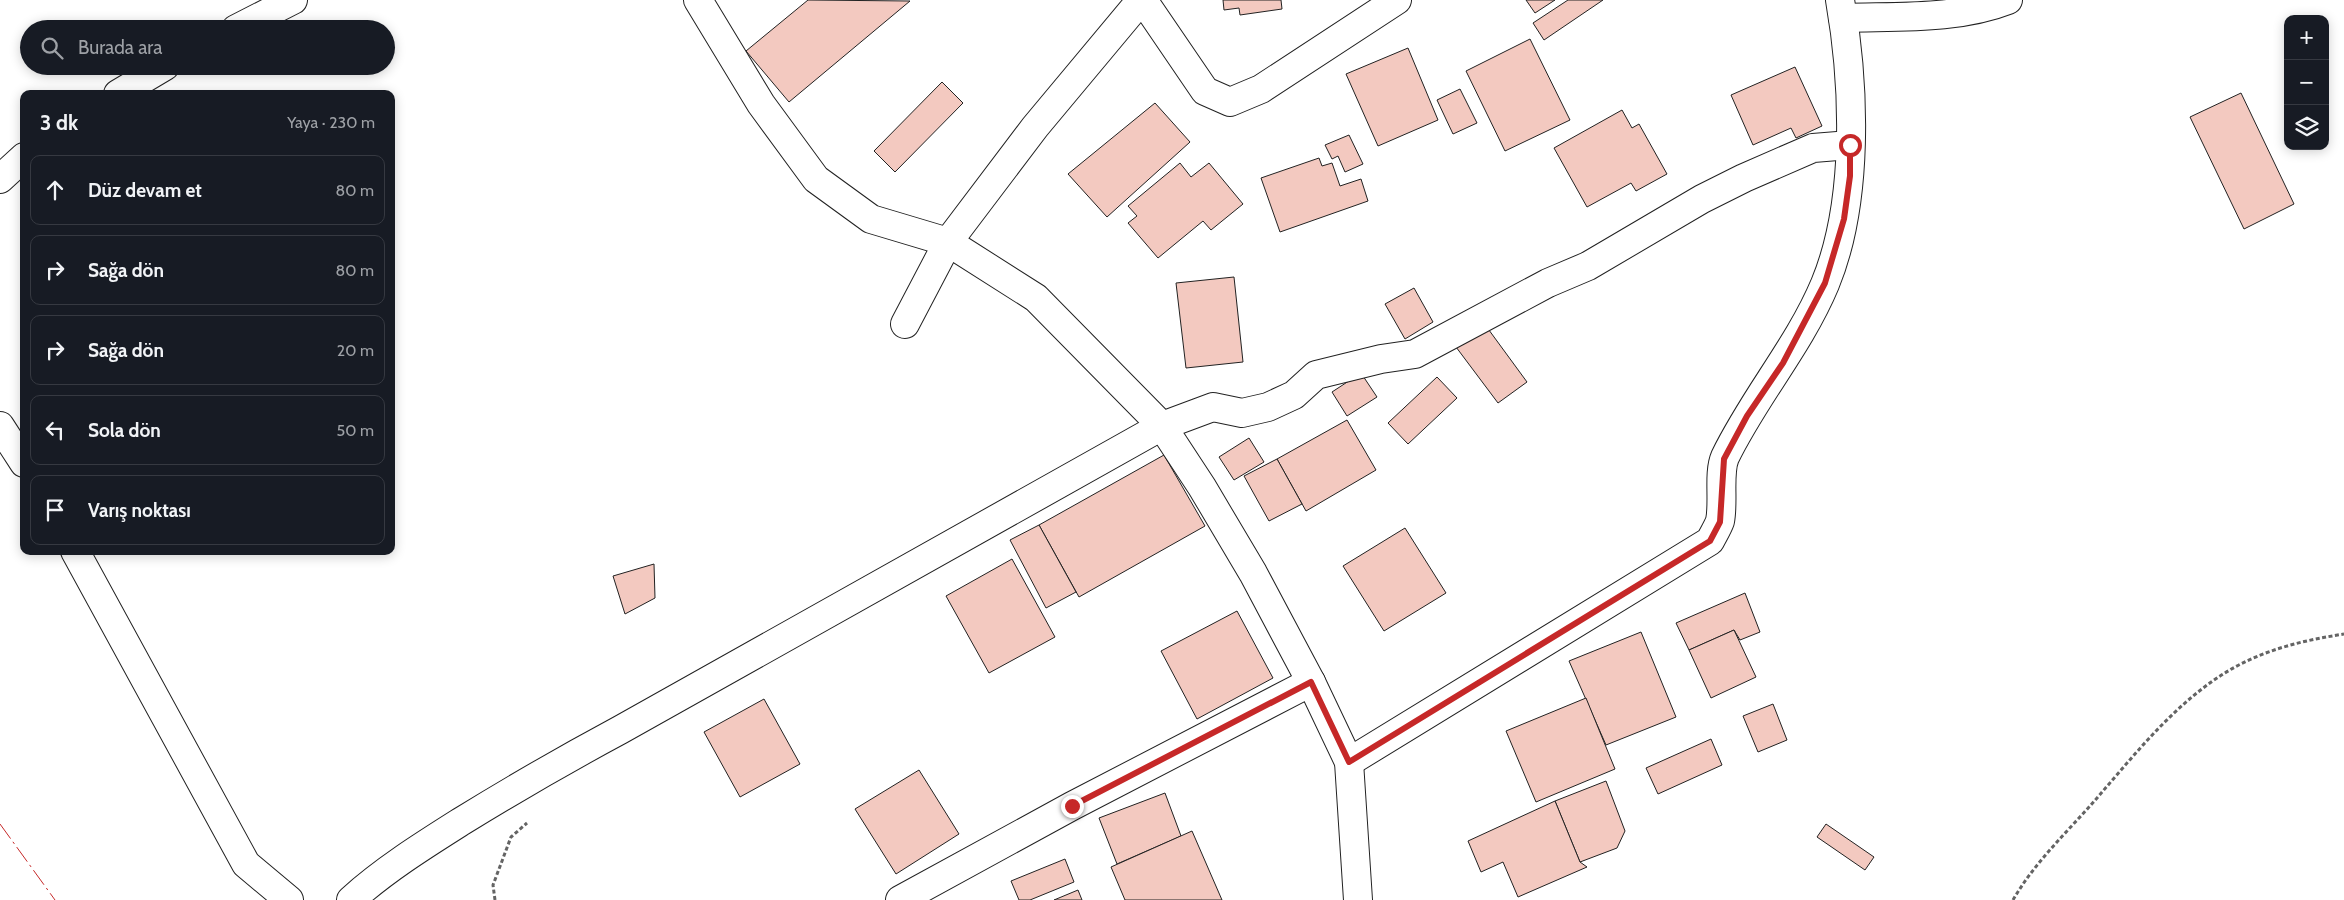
<!DOCTYPE html>
<html lang="tr">
<head>
<meta charset="utf-8">
<style>
	:root { --surface:#171b24; --page:#242831; --text:#f1f3f6; --muted:#9ea1a6; --line:#363941 }
	body { margin:0; font-family:Cabin,sans-serif; background:var(--page); color:var(--text) }
	.controls { position:absolute; right:15px; top:15px; display:grid; overflow:hidden; border-radius:10px; box-shadow:0 2px 12px #0003 }
	.controls button { width:45px; height:45px; display:grid; place-items:center; padding:0; border:0; border-bottom:1px solid var(--line); background:var(--surface); color:var(--text); font:25px sans-serif }
	.stop { position:absolute; width:15px; height:15px; margin:-11px; border:4px solid #c62828; border-radius:50%; background:#fff }
	.stop.end { background:#c62828; border-color:#fff; box-shadow:0 1px 5px #0008 }
	.list { margin:0; padding:0; list-style:none }
	h2 { display:flex; justify-content:space-between; align-items:center; height:65px; margin:0; padding:0 20px; font-size:21px }
	h2 small { font-size:16px; font-weight:400; color:var(--muted) }
	.list li { display:grid; grid-template-columns:32px 1fr auto; gap:15px; align-items:center; box-sizing:border-box; height:70px; margin:0 10px 10px; padding:0 10px; border:1px solid var(--line); border-radius:10px }
	.list b { display:block; font-size:19px; white-space:nowrap }
	.list em { font-size:16px; font-style:normal; color:var(--muted) }
	.icon { flex:none; width:28px; height:28px; fill:none; stroke:currentColor; stroke-width:2; stroke-linecap:round; stroke-linejoin:round }
	.map { position:relative; flex:none; width:2344px; height:900px; overflow:hidden }
	.search { position:absolute; background:var(--surface); box-shadow:0 2px 12px #0003; left:20px; top:20px; width:375px; height:55px; display:flex; align-items:center; gap:12px; box-sizing:border-box; padding:0 18px; border-radius:28px; color:var(--muted); font-size:19px }
	.panel { position:absolute; background:var(--surface); box-shadow:0 2px 12px #0003; left:20px; top:90px; width:375px; height:465px; border-radius:10px }
	.map>svg:first-child { display:block }
</style>
</head>
<body>
<div class="map">
<svg width="2344" height="900" viewBox="0 0 2344 900">
	<rect width="100%" height="100%" fill="#fff"/>
	<g fill="#f3c9c0" stroke="#222">
		<polygon points="808,0 910,1 789,102 746,51"/>
		<polygon points="1223,0 1281,0 1282,9 1240,15 1239,8 1224,10"/>
		<polygon points="1526,0 1555,0 1535,13"/>
		<polygon points="1568,0 1603,0 1544,40 1533,23"/>
		<polygon points="1530,39 1570,120 1505,151 1466,71"/>
		<polygon points="1408,48 1438,120 1378,146 1346,74"/>
		<polygon points="1795,67 1822,126 1796,138 1791,128 1753,145 1731,95"/>
		<polygon points="942,82 963,103 895,172 874,151"/>
		<polygon points="1460,89 1477,123 1453,134 1437,100"/>
		<polygon points="2241,93 2294,204 2244,229 2190,117"/>
		<polygon points="1155,103 1190,142 1107,217 1068,174"/>
		<polygon points="1622,110 1632,128 1639,124 1667,174 1636,191 1631,183 1587,207 1554,148"/>
		<polygon points="1349,135 1363,164 1345,172 1338,156 1332,159 1325,145"/>
		<polygon points="1319,158 1322,166 1332,163 1340,186 1361,179 1368,201 1280,232 1261,178"/>
		<polygon points="1180,163 1191,177 1209,163 1243,204 1211,230 1203,221 1158,258 1128,223 1137,216 1128,206"/>
		<polygon points="1234,277 1243,362 1186,368 1176,283"/>
		<polygon points="1414,288 1433,322 1405,339 1385,304"/>
		<polygon points="1486,326 1527,382 1498,403 1456,347"/>
		<polygon points="1361,373 1377,397 1347,416 1332,392"/>
		<polygon points="1437,377 1457,398 1408,444 1388,423"/>
		<polygon points="1347,420 1376,470 1306,511 1277,459"/>
		<polygon points="1249,438 1264,462 1234,480 1219,457"/>
		<polygon points="1164,455 1205,526 1079,597 1039,525"/>
		<polygon points="1277,459 1302,504 1269,521 1244,476"/>
		<polygon points="1039,525 1076,592 1046,608 1010,540"/>
		<polygon points="1405,528 1446,593 1384,631 1343,566"/>
		<polygon points="1012,559 1055,637 989,673 946,596"/>
		<polygon points="654,564 655,598 625,614 613,576"/>
		<polygon points="1745,593 1760,632 1740,640 1734,630 1689,650 1676,623"/>
		<polygon points="1237,611 1273,678 1197,719 1161,651"/>
		<polygon points="1734,630 1756,677 1711,698 1689,650"/>
		<polygon points="1641,632 1676,717 1606,745 1569,661"/>
		<polygon points="1586,698 1615,769 1536,802 1506,731"/>
		<polygon points="764,699 800,764 740,797 704,732"/>
		<polygon points="1773,704 1787,740 1758,752 1743,716"/>
		<polygon points="1711,739 1722,765 1658,794 1646,768"/>
		<polygon points="919,770 959,834 896,874 855,809"/>
		<polygon points="1606,781 1625,831 1617,848 1580,862 1555,801"/>
		<polygon points="1165,793 1181,836 1117,864 1099,818"/>
		<polygon points="1555,801 1580,862 1587,867 1518,897 1503,862 1481,872 1468,841"/>
		<polygon points="1826,824 1874,857 1865,870 1817,837"/>
		<polygon points="1192,831 1222,900 1125,900 1111,867"/>
		<polygon points="1065,859 1074,882 1030,900 1019,900 1011,881"/>
		<polygon points="1078,890 1082,900 1054,900"/>
	</g>
	<g fill="none" stroke-linecap="round" stroke-linejoin="round">
		<g stroke="#222" stroke-width="30">
			<g id="minor">
				<polyline points="698,0 761,104 816,179 871,219 948,242 1036,298 1162,426 1202,487 1253,573 1311,682 1349,762 1358,900"/>
				<polyline points="1143,0 1205,91 1230,102 1261,89 1397,0"/>
				<path d="M1843 18C1897 16 1957 20 2008 0"/>
				<polyline points="236,29 293,0"/>
				<polyline points="118,94 165,66"/>
				<polyline points="0,179 24,157"/>
				<polyline points="905,324 948,242 1035,127 1141,0"/>
				<polyline points="0,426 24,463"/>
				<polyline points="75,551 246,864 289,900"/>
				<path d="M1349 762 1710 541C1713 535 1718 527 1720 521 1724 502 1718 473 1725 457 1754 397 1799 346 1825 284 1859 202 1855 86 1840 0"/>
				<path d="M351 900C384 870 424 845 462 821 514 789 566 759 620 730L1162 426 1213 407 1242 413 1268 407 1294 395 1316 375 1381 359 1415 354 1548 283 1588 266 1702 199 1744 178 1813 148 1850 145"/>
				<polyline points="900,900 1072,806 1311,682"/>
			</g>
		</g>
		<g stroke="#646464" stroke-width="3" stroke-dasharray="4 2.5" stroke-linecap="butt">
			<polyline points="495,900 493,885 511,837 527,823"/>
			<path d="M2013 900C2033 865 2063 836 2090 806 2133 757 2177 699 2235 667 2270 648 2306 640 2344 634"/>
		</g>
		<use href="#minor" stroke="#fff" stroke-width="28"/>
		<polyline stroke="#c62828" stroke-width="1" stroke-dasharray="18 4 2.5 4" stroke-linecap="butt" points="0,824 55,900"/>
	</g>
	<g fill="none" stroke-linecap="round" stroke-linejoin="round">
		<polyline stroke="#c62828" stroke-width="6" points="1072,806 1311,682 1349,762 1710,541 1720,522 1724,459 1747,416 1783,363 1825,283 1844,219 1850,176 1850,145"/>
	</g>
</svg>
<div class="controls">
<button>+</button>
<button>−</button>
<button><svg class="icon" aria-label="layers" viewBox="0 0 24 24"><path d="M12 4l9 5-9 5-9-5zM3 14l9 5 9-5"/></svg></button>
</div>
<div class="stop" style="left:1850px;top:145px"></div>
<div class="stop end" style="left:1072px;top:806px"></div>
<div class="search"><svg class="icon" aria-label="search" viewBox="0 0 24 24"><circle cx="10" cy="10" r="6"/><path d="M15 15l6 6"/></svg>Burada ara</div>
<section class="panel">
<h2>3 dk<small>Yaya · 230 m</small></h2>
<ul class="list">
<li><svg class="icon" aria-label="ahead" viewBox="0 0 24 24"><path d="M12 20V5M6 11l6-6 6 6"/></svg><div><b>Düz devam et</b></div><em>80 m</em></li>
<li><svg class="icon" aria-label="right" viewBox="0 0 24 24"><path d="M7 20v-9h11M14 6l5 5-5 5"/></svg><div><b>Sağa dön</b></div><em>80 m</em></li>
<li><svg class="icon" aria-label="right" viewBox="0 0 24 24"><path d="M7 20v-9h11M14 6l5 5-5 5"/></svg><div><b>Sağa dön</b></div><em>20 m</em></li>
<li><svg class="icon" aria-label="left" viewBox="0 0 24 24"><path d="M17 20v-9H6M10 6l-5 5 5 5"/></svg><div><b>Sola dön</b></div><em>50 m</em></li>
<li><svg class="icon" aria-label="arrive" viewBox="0 0 24 24"><path d="M6 21V4h12l-3 4 3 4H6"/></svg><div><b>Varış noktası</b></div></li>
</ul>
</section>
</div>
</body>
</html>
